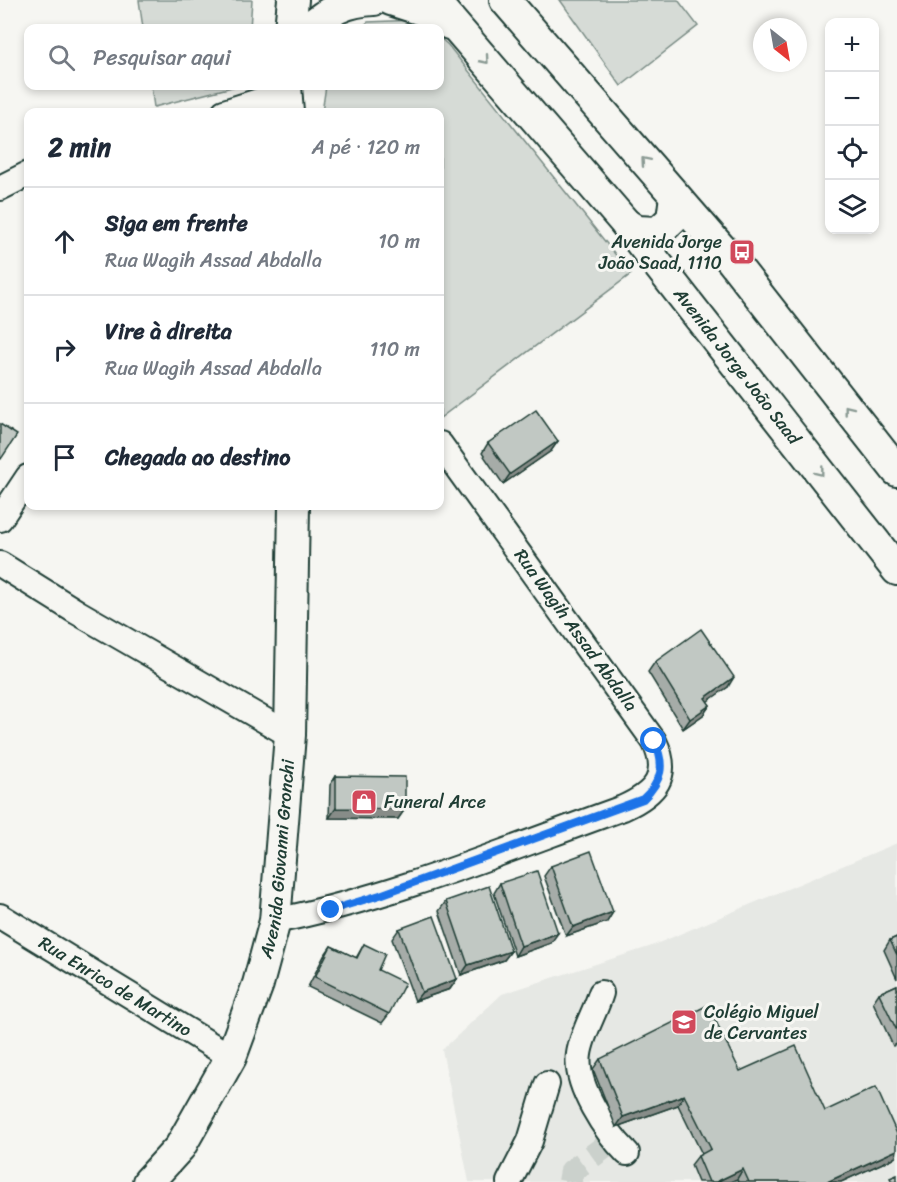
<!DOCTYPE html>
<html lang="pt">
<head>
<meta charset="utf-8">
<style>
	:root { --surface:#fff; --page:#f2f2f3; --text:#1f2937; --muted:#747a83; --line:#e0e1e3 }
	body { margin:0; font-family:Sriracha,sans-serif; background:var(--page); color:var(--text) }
	.controls { position:absolute; right:18px; top:18px; display:grid; overflow:hidden; border-radius:12px; box-shadow:0 3px 9px #0003 }
	.controls button { width:54px; height:54px; display:grid; place-items:center; padding:0; border:0; border-bottom:2px solid var(--line); background:var(--surface); color:var(--text); font:30px sans-serif }
	.compass { position:absolute; left:753px; top:18px; width:54px; height:54px; border-radius:50%; background:var(--surface); box-shadow:0 3px 9px #0003; rotate:149deg }
	.stop { position:absolute; width:18px; height:18px; margin:-14px; border:4px solid #1a73e8; border-radius:50%; background:#fff }
	.stop.end { background:#1a73e8; border-color:#fff; box-shadow:0 2px 6px #0008 }
	.list { margin:0; padding:0; list-style:none }
	h2 { display:flex; justify-content:space-between; align-items:center; height:78px; margin:0; padding:0 24px; font-size:26px }
	h2 small { font-size:20px; font-weight:400; color:var(--muted) }
	.list li { display:grid; grid-template-columns:39px 1fr auto; gap:18px; align-items:center; box-sizing:border-box; height:108px; padding:0 24px; border-top:2px solid var(--line) }
	.list b { display:block; font-size:22px; white-space:nowrap }
	.list p { margin:0; font-size:20px; white-space:nowrap; color:var(--muted) }
	.list em { font-size:20px; font-style:normal; color:var(--muted) }
	.icon { flex:none; width:33px; height:33px; fill:none; stroke:currentColor; stroke-width:2; stroke-linecap:round; stroke-linejoin:round }
	.map { position:relative; flex:none; width:897px; height:1182px; overflow:hidden }
	.search { position:absolute; background:var(--surface); box-shadow:0 3px 9px #0003; left:24px; top:24px; width:420px; height:66px; display:flex; align-items:center; gap:15px; box-sizing:border-box; padding:0 21px; border-radius:12px; color:var(--muted); font-size:22px }
	.panel { position:absolute; background:var(--surface); box-shadow:0 3px 9px #0003; left:24px; top:108px; width:420px; height:402px; border-radius:12px }
	.map>svg:first-child { display:block }
</style>
</head>
<body>
<div class="map">
<svg width="897" height="1182" viewBox="0 0 897 1182">
	<rect width="100%" height="100%" fill="#f6f6f2"/>
	<filter id="ink" filterUnits="userSpaceOnUse"><feTurbulence type="fractalNoise" baseFrequency=".0167" numOctaves="2"/><feDisplacementMap in="SourceGraphic" scale="12" xChannelSelector="R" yChannelSelector="G"/><feConvolveMatrix kernelMatrix="1 2 1 2 8 2 1 2 1" color-interpolation-filters="sRGB"/></filter>
	<g filter="url(#ink)">
		<polygon fill="#e6e8e4" points="897,843 897,1182 469,1182 442,1050 502,994 649,947"/>
		<g fill="#d6dbd6" stroke="#7a8c85" stroke-width="1.5">
			<polygon points="139,0 252,0 250,28 143,28"/>
			<polygon points="560,0 678,0 698,26 621,86"/>
			<polygon points="416,20 427,28 361,28 368,22"/>
			<polygon points="440,38 448,45 631,274 440,418 440,112 322,112 326,86 440,86"/>
			<polygon points="151,86 236,86 154,107"/>
		</g>
		<g fill="none" stroke-linecap="round" stroke-linejoin="round">
			<polyline stroke="#cbd1cc" stroke-width="24" stroke-dasharray="24 12" stroke-linecap="butt" points="570,1182 572,1171 614,1140"/>
			<g stroke="#1f3d34" stroke-width="28">
				<g id="minor">
					<polyline points="224,112 287,92"/>
					<polyline points="0,188 28,174"/>
					<polyline points="0,519 28,477"/>
					<polyline points="0,564 77,612 290,735"/>
					<path id="s1" d="M0 916 231 1057"/>
					<path d="M275 921C394 897 508 849 623 808 656 793 671 776 654 741L440 444"/>
					<path d="M601 993C595 1013 582 1033 579 1054 574 1085 606 1132 627 1153"/>
					<polyline points="509,1182 530,1141 547,1084"/>
				</g>
			</g>
			<g stroke="#1f3d34" stroke-width="34">
				<g id="major">
					<polyline points="391,0 428,12 449,24"/>
					<path id="s2" d="M433 0 626 224 897 570"/>
					<polyline points="505,0 732,261 897,471"/>
					<polyline points="290,28 293,0"/>
					<path d="M309 28C328 10 348 1 374 0"/>
					<polyline points="286,86 288,112"/>
					<polyline points="626,224 637,231 658,232 672,219 675,196"/>
					<path id="s3" d="M148 1182 180 1147 231 1057 258 984 275 921 290 735 294 506"/>
				</g>
			</g>
			<use href="#minor" stroke="#f6f6f2" stroke-width="24"/>
			<use href="#major" stroke="#f6f6f2" stroke-width="30"/>
		</g>
		<g fill="#a6aca8" stroke="#1f3d34" stroke-width="1.5">
			<polygon points="558,441 551,451 503,484 482,453 488,443"/>
			<polygon points="655,662 728,687 707,701 710,705 703,715 683,729 648,672"/>
			<polygon points="336,776 405,809 398,819 329,818 330,785"/>
			<polygon points="551,866 613,912 607,922 566,936 544,876"/>
			<polygon points="500,883 551,943 515,956 494,893"/>
			<polygon points="446,901 511,951 504,960 461,975 439,911"/>
			<polygon points="399,929 457,979 450,989 415,1001 392,939"/>
			<polygon points="897,937 897,979 884,950 890,940"/>
			<polygon points="364,944 378,970 389,1014 382,1023 308,987 324,956 331,946 356,958"/>
			<polygon points="897,985 897,1044 893,1046 873,1002 879,993"/>
			<polygon points="600,1059 740,1071 825,1111 896,1157 841,1182 738,1182 737,1179 730,1182 698,1182 691,1165 698,1156 702,1154 678,1105 616,1127 593,1069"/>
		</g>
		<g fill="#878c88" stroke="#1f3d34" stroke-width="1.5">
			<polygon points="558,441 551,451 503,484 510,474"/>
			<polygon points="734,677 728,687 698,708 705,698"/>
			<polygon points="710,705 703,715 683,729 690,719"/>
			<polygon points="336,808 405,809 398,819 329,818"/>
			<polygon points="613,912 607,922 566,936 573,927"/>
			<polygon points="558,933 551,943 515,956 521,946"/>
			<polygon points="511,951 504,960 461,975 468,965"/>
			<polygon points="457,979 450,989 415,1001 422,992"/>
			<polygon points="684,1095 678,1105 616,1127 623,1117"/>
			<polygon points="897,1150 896,1157 841,1182 827,1182"/>
			<polygon points="743,1169 737,1179 730,1182 716,1182"/>
		</g>
		<g fill="#c1c8c3" stroke="#1f3d34" stroke-width="1.5">
			<polygon points="536,410 558,441 510,474 488,443"/>
			<polygon points="0,424 17,435 1,459 0,459"/>
			<polygon points="701,629 734,677 705,698 710,705 690,719 655,662"/>
			<polygon points="336,776 405,777 405,809 336,808"/>
			<polygon points="591,851 613,912 573,927 551,866"/>
			<polygon points="537,871 558,933 521,946 500,883"/>
			<polygon points="489,886 511,951 468,965 446,901"/>
			<polygon points="434,916 457,979 422,992 399,929"/>
			<polygon points="897,937 897,955 890,940"/>
			<polygon points="364,944 385,954 378,970 405,983 389,1014 315,977 331,946 357,958"/>
			<polygon points="897,985 897,1031 879,993"/>
			<polygon points="708,1005 740,1071 796,1046 825,1111 876,1087 897,1134 897,1150 827,1182 749,1182 743,1169 716,1182 709,1182 698,1156 711,1149 684,1095 623,1117 600,1059"/>
			<polygon points="897,1175 897,1182 892,1182 890,1178"/>
		</g>
		<defs><path id="oneway-chevron" d="M-2-3.5L2.5 0L-2 3.5" fill="none" stroke-width="1.6" stroke-linecap="round" stroke-linejoin="round" transform="scale(1.5)"/></defs>
		<g stroke="#8a9a93">
			<use href="#oneway-chevron" transform="translate(485 60) rotate(49)"/>
			<use href="#oneway-chevron" transform="translate(645 161) rotate(-131)"/>
			<use href="#oneway-chevron" transform="translate(848 409) rotate(-128)"/>
			<use href="#oneway-chevron" transform="translate(820 472) rotate(52)"/>
		</g>
	</g>
	<g fill="none" stroke-linecap="round" stroke-linejoin="round" filter="url(#ink)">
		<path stroke="#1a73e8" stroke-width="8" d="M331 910 380 895 643 799C662 781 666 765 654 741"/>
	</g>
	<defs>
		<g id="bus-square" transform="scale(1.35)"><rect x="-9" y="-9" width="18" height="18" rx="4" fill="#d1495b" stroke="#f6f6f2"/><path d="M-5-6H5V4H4V6H2V4H-2V6H-4V4H-5ZM-3.5-4V0h7V-4ZM-3.5 1.2v1.5H-2V1.2ZM2 1.2v1.5H3.5V1.2Z" fill="#fff"/></g>
		<g id="shop-square" transform="scale(1.35)"><rect x="-9" y="-9" width="18" height="18" rx="4" fill="#d1495b" stroke="#f6f6f2"/><path d="M-5-2.5h2.3a2.7 3.5 0 0 1 5.4 0H5L5.5 6h-11ZM-1.5-2.5h3a1.5 2.3 0 0 0-3 0Z" fill="#fff"/></g>
		<g id="school-square" transform="scale(1.35)"><rect x="-9" y="-9" width="18" height="18" rx="4" fill="#d1495b" stroke="#f6f6f2"/><path d="M0-5L7-2L0 1L-7-2ZM-4 1L0 2.5L4 1V4Q0 6-4 4Z" fill="#fff"/></g>
	</defs>
	<g fill-rule="evenodd">
		<use href="#bus-square" x="742" y="252"/>
		<use href="#shop-square" x="364" y="802"/>
		<use href="#school-square" x="684" y="1022"/>
	</g>
	<g text-anchor="middle" stroke-width="6" stroke-linejoin="round" paint-order="stroke">
		<g font-size="18" fill="#1f3d34" stroke="#f6f6f2" text-anchor="start">
			<text x="722" y="248" text-anchor="end">Avenida Jorge<tspan x="722" dy="21">João Saad, 1110</tspan></text>
			<text x="384" y="808">Funeral Arce</text>
			<text x="704" y="1018">Colégio Miguel<tspan x="704" dy="21">de Cervantes</tspan></text>
		</g>
		<g font-size="18" fill="#1f3d34" stroke="#f6f6f2">
			<text dy="6" stroke="none"><textPath href="#s2" startOffset="476">Avenida Jorge João Saad</textPath></text>
			<text transform="translate(576 630) rotate(54)" y="6">Rua Wagih Assad Abdalla</text>
			<text dy="6" stroke="none"><textPath href="#s3" startOffset="356">Avenida Giovanni Gronchi</textPath></text>
			<text dy="6" stroke="none"><textPath href="#s1" startOffset="135">Rua Enrico de Martino</textPath></text>
		</g>
	</g>
</svg>
<div class="controls">
<button>+</button>
<button>−</button>
<button><svg class="icon" aria-label="locate" viewBox="0 0 24 24"><circle cx="12" cy="12" r="6"/><path d="M12 2v4M12 18v4M2 12h4M18 12h4"/></svg></button>
<button><svg class="icon" aria-label="layers" viewBox="0 0 24 24"><path d="M12 4l9 5-9 5-9-5zM3 14l9 5 9-5"/></svg></button>
</div>
<svg class="compass" viewBox="-18 -18 36 36"><path d="M0-13l5 13h-10z" fill="#e53935"/><path d="M0 13l5-13h-10z" fill="#747a83"/></svg>
<div class="stop" style="left:654px;top:741px"></div>
<div class="stop end" style="left:331px;top:910px"></div>
<div class="search"><svg class="icon" aria-label="search" viewBox="0 0 24 24"><circle cx="10" cy="10" r="6"/><path d="M15 15l6 6"/></svg>Pesquisar aqui</div>
<section class="panel">
<h2>2 min<small>A pé · 120 m</small></h2>
<ul class="list">
<li><svg class="icon" aria-label="ahead" viewBox="0 0 24 24"><path d="M12 20V5M6 11l6-6 6 6"/></svg><div><b>Siga em frente</b><p>Rua Wagih Assad Abdalla</p></div><em>10 m</em></li>
<li><svg class="icon" aria-label="right" viewBox="0 0 24 24"><path d="M7 20v-9h11M14 6l5 5-5 5"/></svg><div><b>Vire à direita</b><p>Rua Wagih Assad Abdalla</p></div><em>110 m</em></li>
<li><svg class="icon" aria-label="arrive" viewBox="0 0 24 24"><path d="M6 21V4h12l-3 4 3 4H6"/></svg><div><b>Chegada ao destino</b></div></li>
</ul>
</section>
</div>
</body>
</html>
